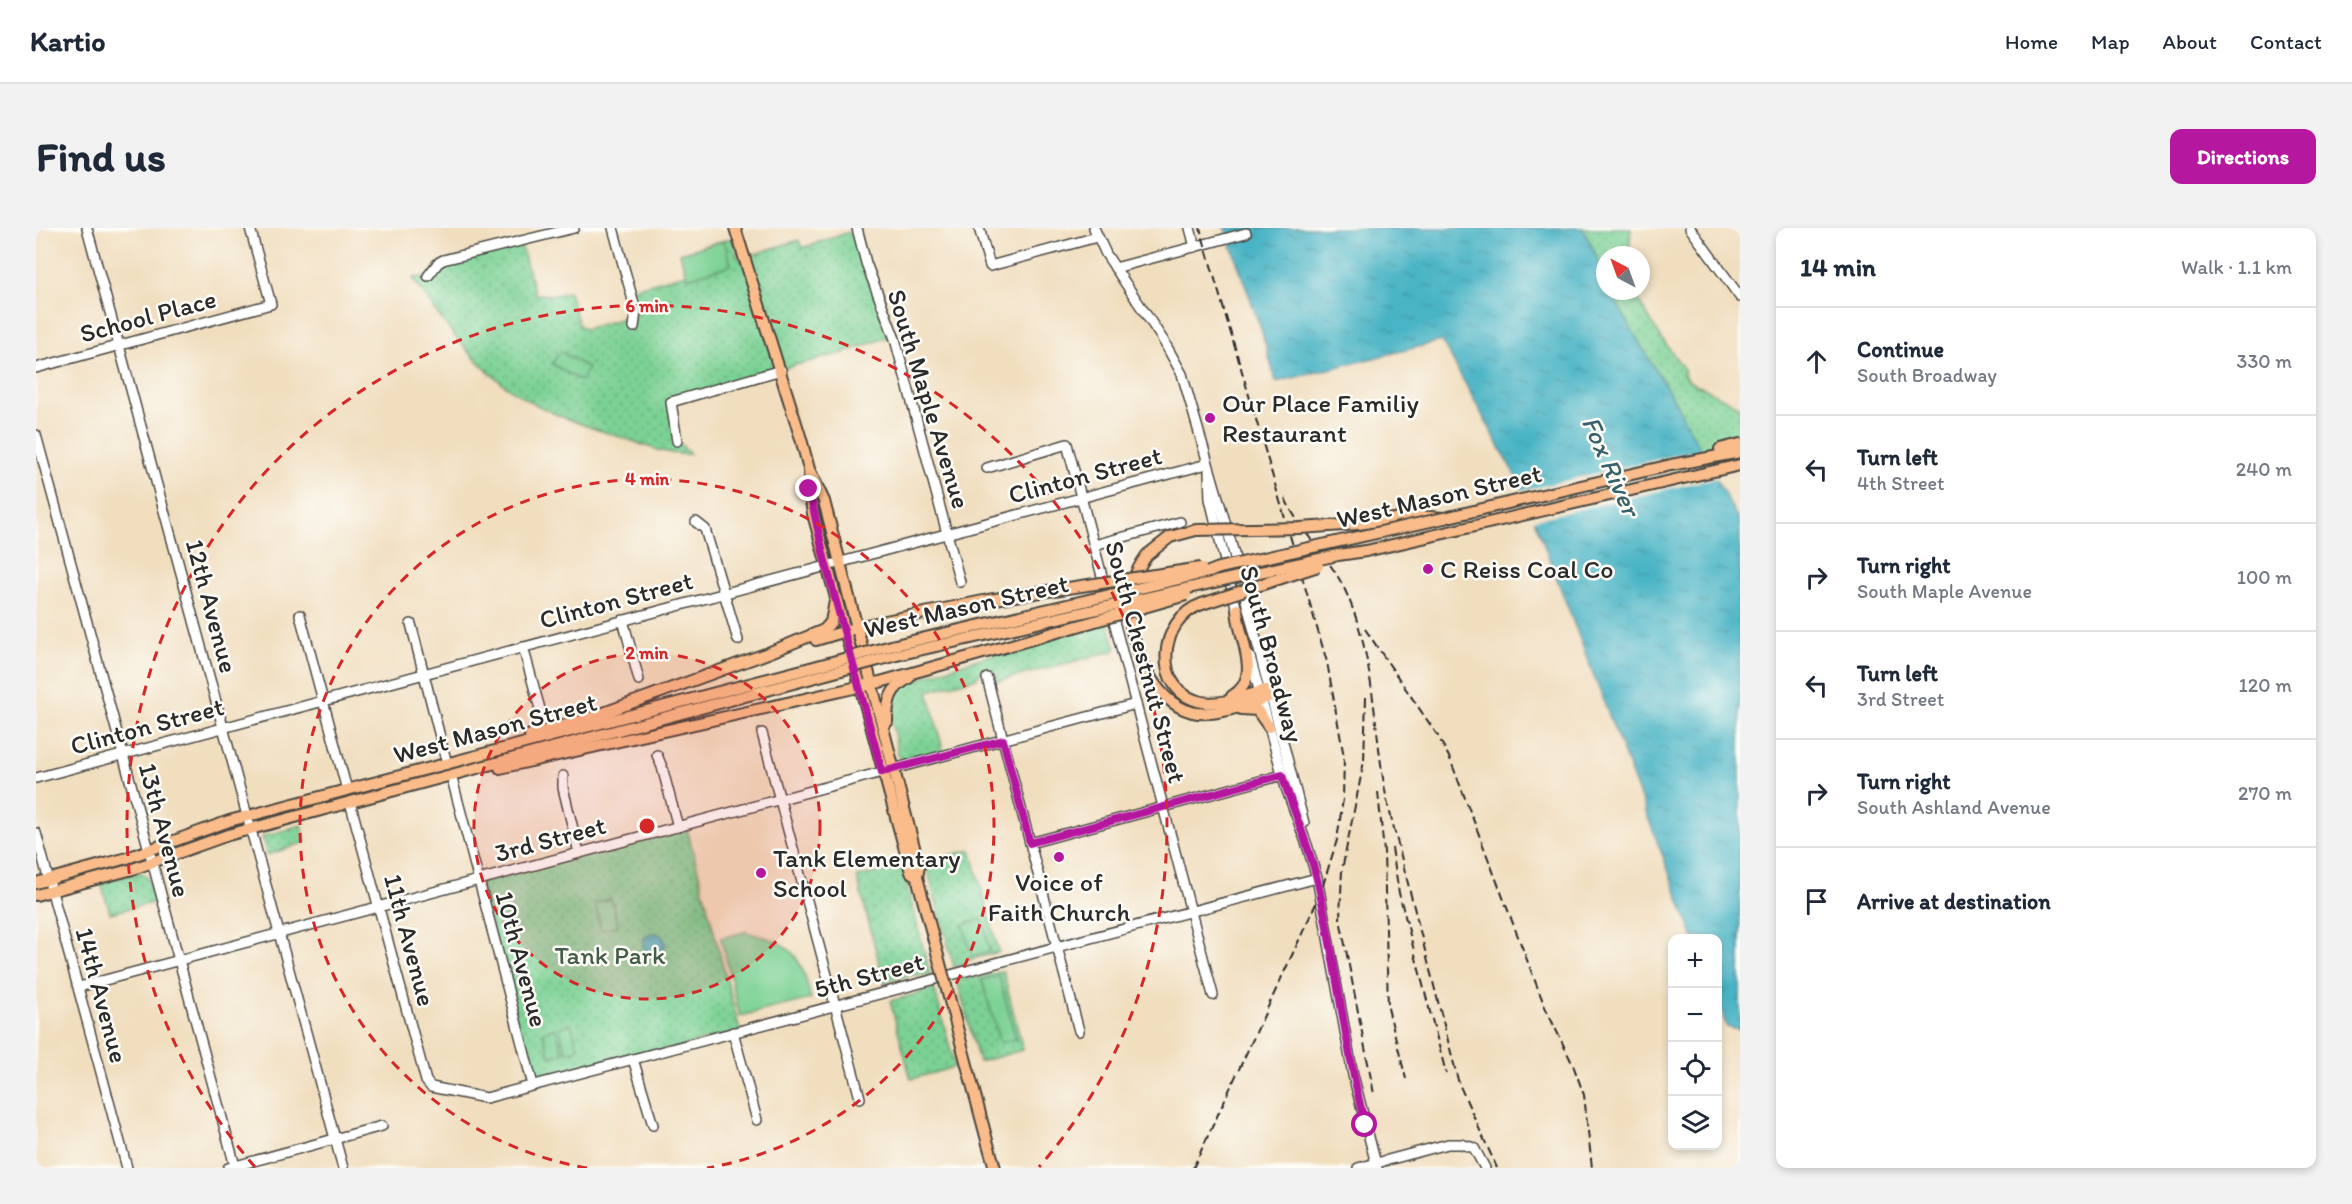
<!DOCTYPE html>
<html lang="en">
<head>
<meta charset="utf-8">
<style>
	:root { --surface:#fff; --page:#f2f2f3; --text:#1f2937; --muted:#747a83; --line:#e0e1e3; --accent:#b5179e }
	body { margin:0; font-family:Itim,sans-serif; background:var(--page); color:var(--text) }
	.controls { position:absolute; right:18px; bottom:18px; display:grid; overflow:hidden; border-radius:12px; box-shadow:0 3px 9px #0003 }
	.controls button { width:54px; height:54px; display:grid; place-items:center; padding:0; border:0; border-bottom:2px solid var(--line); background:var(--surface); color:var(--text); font:30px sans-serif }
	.compass { position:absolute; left:1560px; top:18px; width:54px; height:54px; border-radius:50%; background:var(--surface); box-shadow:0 3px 9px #0003; rotate:319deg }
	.stop { position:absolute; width:18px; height:18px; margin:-14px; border:4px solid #b5179e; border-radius:50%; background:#fff }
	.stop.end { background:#b5179e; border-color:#fff; box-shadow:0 2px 6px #0008 }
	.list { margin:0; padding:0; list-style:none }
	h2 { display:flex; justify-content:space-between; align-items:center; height:78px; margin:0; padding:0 24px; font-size:26px }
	h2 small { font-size:20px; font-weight:400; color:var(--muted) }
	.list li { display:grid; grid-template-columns:39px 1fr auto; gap:18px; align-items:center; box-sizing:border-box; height:108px; padding:0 24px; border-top:2px solid var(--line) }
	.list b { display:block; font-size:22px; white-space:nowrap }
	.list p { margin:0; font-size:20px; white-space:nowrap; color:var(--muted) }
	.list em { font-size:20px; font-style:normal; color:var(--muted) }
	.icon { flex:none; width:33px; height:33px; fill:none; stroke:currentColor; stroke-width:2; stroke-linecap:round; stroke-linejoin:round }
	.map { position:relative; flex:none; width:1704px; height:940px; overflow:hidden; border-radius:12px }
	header { display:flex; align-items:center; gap:36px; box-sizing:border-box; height:84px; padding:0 30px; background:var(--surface); border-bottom:2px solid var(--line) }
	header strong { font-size:28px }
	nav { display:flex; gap:33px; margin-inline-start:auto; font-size:21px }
	.intro { display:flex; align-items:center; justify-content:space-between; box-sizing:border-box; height:144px; padding:0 36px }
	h1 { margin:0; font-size:42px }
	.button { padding:15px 27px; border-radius:12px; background:var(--accent); color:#fff; font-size:21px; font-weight:700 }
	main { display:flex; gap:36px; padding:0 36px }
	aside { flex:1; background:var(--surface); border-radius:12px; box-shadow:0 3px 9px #0003 }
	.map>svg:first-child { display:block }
</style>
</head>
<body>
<header>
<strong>Kartio</strong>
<nav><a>Home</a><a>Map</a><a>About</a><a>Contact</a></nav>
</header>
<div class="intro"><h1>Find us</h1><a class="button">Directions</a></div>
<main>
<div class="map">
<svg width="1704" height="940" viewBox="0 0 1704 940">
	<defs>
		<pattern id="grass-dots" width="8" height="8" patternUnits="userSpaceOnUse" patternTransform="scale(1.5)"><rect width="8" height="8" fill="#7cd194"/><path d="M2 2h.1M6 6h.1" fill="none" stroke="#66aa79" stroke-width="1.8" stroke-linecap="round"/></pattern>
		<pattern id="water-ripples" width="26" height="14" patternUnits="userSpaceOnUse" patternTransform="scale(1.5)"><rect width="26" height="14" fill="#48b4c5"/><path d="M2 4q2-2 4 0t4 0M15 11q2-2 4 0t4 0" fill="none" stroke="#3c93a0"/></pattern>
	</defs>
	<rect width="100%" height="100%" fill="#fdfcf7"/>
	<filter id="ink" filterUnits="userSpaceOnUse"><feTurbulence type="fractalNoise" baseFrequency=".0167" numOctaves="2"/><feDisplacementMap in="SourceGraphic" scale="12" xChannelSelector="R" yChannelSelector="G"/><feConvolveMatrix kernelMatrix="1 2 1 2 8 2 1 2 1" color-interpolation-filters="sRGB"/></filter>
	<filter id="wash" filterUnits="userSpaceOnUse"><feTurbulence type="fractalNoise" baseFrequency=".008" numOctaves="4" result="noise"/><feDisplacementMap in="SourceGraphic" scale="24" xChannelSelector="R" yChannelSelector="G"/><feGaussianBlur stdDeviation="1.35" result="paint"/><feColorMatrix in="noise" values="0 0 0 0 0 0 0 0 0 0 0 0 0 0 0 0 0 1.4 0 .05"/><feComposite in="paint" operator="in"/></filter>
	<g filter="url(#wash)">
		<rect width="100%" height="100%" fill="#f1debf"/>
		<g fill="url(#grass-dots)" stroke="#547e60" stroke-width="1.5">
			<polygon points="1546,0 1595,0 1593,27 1569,27 1569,53 1556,17"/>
			<path d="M822 1 852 109 807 125 760 137 636 173 641 213 654 226C631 228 609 217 587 210 546 197 501 183 466 155 430 127 402 88 377 50L392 48 402 35 484 14 499 66 519 67 533 64 543 97 549 101 601 86 594 61 650 46 644 25 696 10 703 31 763 12 766 20Z"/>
			<polygon points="1574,63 1597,63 1622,105 1649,143 1647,145 1653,153 1663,159 1664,158 1704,179 1704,210 1664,222 1638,172 1607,121"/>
			<polygon points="1072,394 1080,421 1077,423 959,454 960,449 958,444 948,441 943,445 941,450 892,463 907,522 871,532 866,531 862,527 855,490 858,468 870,456 879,452 931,434"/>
			<polygon points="265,597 270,614 231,627 226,609"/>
			<polygon points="650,597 704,803 497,857 443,652"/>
			<polygon points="935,622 963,724 933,732 928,737 918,739 889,633"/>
			<polygon points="866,639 894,746 883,748 876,747 848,754 821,649"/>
			<polygon points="103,644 110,647 120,674 74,685 65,655"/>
			<polygon points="967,743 987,822 943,834 921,752 933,749 941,750"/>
			<polygon points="898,759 919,839 875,851 854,773 880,766"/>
		</g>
		<g fill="#7cd194" stroke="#547e60" stroke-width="1.5">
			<polygon points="688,13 695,37 651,50 644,25"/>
			<polygon points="524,123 552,140 545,153 516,136"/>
			<polygon points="575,671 582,698 565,702 559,675"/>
			<polygon points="946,691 954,723 936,728 927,697"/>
			<path d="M709 704C756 715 764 724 775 771L704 788 685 710Z"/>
			<polygon points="963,748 980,811 964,815 946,752"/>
			<polygon points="535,796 542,821 530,824 523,799"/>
			<polygon points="519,800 527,825 514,829 507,804"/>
		</g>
		<g fill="url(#water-ripples)" stroke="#3a7078" stroke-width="1.5">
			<path d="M1189 0H1546C1556 16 1569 43 1569 63H1574L1607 121 1638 172 1704 295V802L1691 799 1682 774V710H1658L1487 262 1406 113 1240 154 1225 101Z"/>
			<circle cx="618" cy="716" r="11"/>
		</g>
		<polygon fill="#f1debf" points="1667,221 1684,249 1496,292 1484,263"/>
	</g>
	<g filter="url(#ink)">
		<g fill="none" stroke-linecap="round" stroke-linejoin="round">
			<g stroke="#494641" stroke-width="12">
				<g id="minor">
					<polyline points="51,0 307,940"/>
					<polyline points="577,0 600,83 598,99"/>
					<polyline points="821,0 830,35 859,111 924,354"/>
					<polyline points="943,0 954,38 1061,9"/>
					<polyline points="1058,0 1070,26 1127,112 1146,146 1194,311 1268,595"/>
					<polyline points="1154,0 1159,19"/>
					<polyline points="1654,0 1704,69"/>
					<polyline points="1079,40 1210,5"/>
					<polyline points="392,48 402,35 407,32 538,0"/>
					<polyline points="0,140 235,76 214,0"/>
					<polyline points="0,207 199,938"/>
					<polyline points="641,213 635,174 745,142"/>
					<polyline points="951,240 1031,216 1177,767"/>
					<polyline points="1173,243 1174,271 1202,387"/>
					<polyline points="660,294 669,301 702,412"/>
					<polyline points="1058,317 1144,294"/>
					<polyline points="264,387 311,562"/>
					<polyline points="587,392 603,452"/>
					<polyline points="375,396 411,536"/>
					<polyline points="487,419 504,481"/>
					<polyline points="1214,429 1250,560 1271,617 1281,650 1317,847 1341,940"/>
					<polyline points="951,450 1043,803"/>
					<polyline points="726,505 824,870"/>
					<polyline points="621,527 626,539 642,599"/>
					<polyline points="415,547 497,857"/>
					<polyline points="527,548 527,560 543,625"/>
					<polyline points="0,550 1171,236"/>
					<polyline points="314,574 390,853 395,859 450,870 1281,650"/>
					<polyline points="0,605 91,940"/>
					<polyline points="994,615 1250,546"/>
					<polyline points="43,759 1100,476"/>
					<polyline points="697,804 721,892"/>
					<polyline points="597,831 617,897"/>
					<polyline points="192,940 346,898"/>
					<polyline points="1322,940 1412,916 1425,916 1438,920 1449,940"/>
				</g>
			</g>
			<g stroke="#494641" stroke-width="14">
				<g id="major">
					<polyline points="699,0 765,211 773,241 774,267 777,286 872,633 875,644 881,649 883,638 788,273 773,241"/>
					<polyline points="1684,221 1704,216"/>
					<polyline points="1322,296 1380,288 1408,290 1635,237 1704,224"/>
					<polyline points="1330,323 1704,237"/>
					<path d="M1111 327C1101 341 1093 356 1093 374 1092 412 1115 473 1156 484 1181 490 1212 475 1236 468"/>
					<path d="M1166 376C1122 391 1115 464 1166 474 1187 478 1214 466 1234 461"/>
					<polyline points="780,412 830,397 952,372"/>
					<path d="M1196 468C1228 450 1202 410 1201 381"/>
					<polyline points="1205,481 1221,482 1233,499"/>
					<path d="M851 494C851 473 854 460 873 450"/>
					<polyline points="494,507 551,491 732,425 788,402 795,394 799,373"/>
					<polyline points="464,540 844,454 965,420"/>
					<polyline points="0,655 91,630 193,593 774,440"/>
					<polyline points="0,667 97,641 192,607 776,450"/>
					<polyline points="952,916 959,940"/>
				</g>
			</g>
			<use href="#minor" stroke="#fff" stroke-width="9"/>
			<use href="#major" stroke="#f9bc8a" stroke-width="10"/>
			<g stroke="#2b2b2b" stroke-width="2" stroke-dasharray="9 4.5" stroke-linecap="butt">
				<path d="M1249 270C1264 304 1293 328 1309 362 1340 429 1337 502 1351 573L1423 856 1461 940"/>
				<polyline points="1329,401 1402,508 1414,531 1509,779 1537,837 1548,867 1556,940"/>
				<polyline points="1330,469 1328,533 1306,642 1304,691 1338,866"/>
				<polyline points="1342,564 1348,624 1352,780 1370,851"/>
				<polyline points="1356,620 1363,665 1410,845"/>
				<polyline points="1157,940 1284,667 1301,612 1307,571 1308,529 1291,434 1164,0"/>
			</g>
			<g stroke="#494641" stroke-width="14" stroke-linecap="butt">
				<g id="major-bridge">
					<polyline points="1111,327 1134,309 1160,302 1264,300 1322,296"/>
					<polyline points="952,372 1165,340"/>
					<polyline points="1166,376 1282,338"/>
					<polyline points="965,420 1150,367"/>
					<polyline points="774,440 859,417 1173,344 1183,340 1408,290"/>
					<polyline points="776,450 861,427 1192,351 1302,327 1330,323"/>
					<polyline points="881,649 952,916"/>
				</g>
			</g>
			<use href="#major-bridge" stroke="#f9bc8a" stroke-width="10"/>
		</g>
	</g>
	<g fill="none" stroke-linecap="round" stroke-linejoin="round" filter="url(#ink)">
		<path stroke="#b5179e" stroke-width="8" d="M773 261 788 329 846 544 967 512 994 615 1246 547C1257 582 1272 615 1281 651 1300 732 1308 815 1329 897"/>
	</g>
	<circle cx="611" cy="598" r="173" fill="#d62828" fill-opacity=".12"/>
	<g fill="none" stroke="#d62828" stroke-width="3" stroke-dasharray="10 8">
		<circle cx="611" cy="598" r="173"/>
		<path d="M551 940A347 347 0 1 1 671 940"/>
		<path d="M219 939A520 520 0 1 1 1003 939"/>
	</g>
	<g fill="#b5179e" stroke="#fdfcf7" stroke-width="2">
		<circle cx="1174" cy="190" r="6"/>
		<circle cx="1392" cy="341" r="6"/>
		<circle cx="1023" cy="629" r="6"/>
		<circle cx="725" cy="645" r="6"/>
	</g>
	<g text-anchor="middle" stroke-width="5" stroke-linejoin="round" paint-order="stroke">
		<g font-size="26" fill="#2b2b2b" stroke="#fdfcf7">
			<text transform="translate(112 88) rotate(-15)" y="9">School Place</text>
			<text transform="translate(893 171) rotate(73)" y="9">South Maple Avenue</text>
			<text transform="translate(1049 247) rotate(-15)" y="9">Clinton Street</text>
			<text transform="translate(1403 268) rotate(-13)" y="9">West Mason Street</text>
			<text transform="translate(580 372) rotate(-15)" y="9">Clinton Street</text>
			<text transform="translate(176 378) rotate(75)" y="9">12th Avenue</text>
			<text transform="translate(930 378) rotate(-13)" y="9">West Mason Street</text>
			<text transform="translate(1236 426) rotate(75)" y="9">South Broadway</text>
			<text transform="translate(1110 434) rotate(75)" y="9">South Chestnut Street</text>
			<text transform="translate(111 498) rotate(-15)" y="9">Clinton Street</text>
			<text transform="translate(459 500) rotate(-15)" y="9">West Mason Street</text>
			<text transform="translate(129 602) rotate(75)" y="9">13th Avenue</text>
			<text transform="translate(514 611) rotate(-15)" y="9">3rd Street</text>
			<text transform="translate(374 712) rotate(75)" y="9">11th Avenue</text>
			<text transform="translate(486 731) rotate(75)" y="9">10th Avenue</text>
			<text transform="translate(833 747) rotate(-15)" y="9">5th Street</text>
			<text transform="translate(66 767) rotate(75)" y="9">14th Avenue</text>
		</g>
		<g font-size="26" fill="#2b2b2b" stroke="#fdfcf7" text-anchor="start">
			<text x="1186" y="184">Our Place Familiy<tspan x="1186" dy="30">Restaurant</tspan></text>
			<text x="1404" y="350">C Reiss Coal Co</text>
			<text x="737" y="639">Tank Elementary<tspan x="737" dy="30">School</tspan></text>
			<text x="1023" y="663" text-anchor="middle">Voice of<tspan x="1023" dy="30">Faith Church</tspan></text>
		</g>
		<g font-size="26" fill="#435d4a" stroke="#fdfcf7">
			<text x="574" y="736">Tank Park</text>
		</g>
		<g font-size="27" font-style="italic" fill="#376269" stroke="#fdfcf7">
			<text transform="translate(1575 238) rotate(66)" y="9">Fox River</text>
		</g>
	</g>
	<circle cx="611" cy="598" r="9" fill="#d62828" stroke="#fdfcf7" stroke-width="3"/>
	<g font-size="18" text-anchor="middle" font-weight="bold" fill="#d62828" stroke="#fdfcf7" stroke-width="5" stroke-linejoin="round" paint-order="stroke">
		<text x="611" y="84">6 min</text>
		<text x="611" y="257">4 min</text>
		<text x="611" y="431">2 min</text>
	</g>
</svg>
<div class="controls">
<button>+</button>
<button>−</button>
<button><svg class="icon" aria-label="locate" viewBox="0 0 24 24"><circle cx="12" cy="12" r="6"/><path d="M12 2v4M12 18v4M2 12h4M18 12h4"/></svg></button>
<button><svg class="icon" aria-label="layers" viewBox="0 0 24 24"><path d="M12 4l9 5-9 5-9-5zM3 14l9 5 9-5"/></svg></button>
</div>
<svg class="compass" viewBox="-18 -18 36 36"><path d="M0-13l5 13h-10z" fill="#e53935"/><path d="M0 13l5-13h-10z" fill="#747a83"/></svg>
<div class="stop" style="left:1329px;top:897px"></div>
<div class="stop end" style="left:773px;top:261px"></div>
</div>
<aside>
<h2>14 min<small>Walk · 1.1 km</small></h2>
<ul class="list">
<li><svg class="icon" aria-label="ahead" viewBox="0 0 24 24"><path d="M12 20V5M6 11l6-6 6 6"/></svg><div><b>Continue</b><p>South Broadway</p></div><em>330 m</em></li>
<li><svg class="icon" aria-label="left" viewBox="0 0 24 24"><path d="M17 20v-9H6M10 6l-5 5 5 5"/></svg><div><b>Turn left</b><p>4th Street</p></div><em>240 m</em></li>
<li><svg class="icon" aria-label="right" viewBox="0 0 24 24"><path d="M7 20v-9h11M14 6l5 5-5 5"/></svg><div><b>Turn right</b><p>South Maple Avenue</p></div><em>100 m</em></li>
<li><svg class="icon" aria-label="left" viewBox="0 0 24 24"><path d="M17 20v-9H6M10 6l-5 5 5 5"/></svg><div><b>Turn left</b><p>3rd Street</p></div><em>120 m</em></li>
<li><svg class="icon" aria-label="right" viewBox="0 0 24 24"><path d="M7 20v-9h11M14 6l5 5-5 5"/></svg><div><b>Turn right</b><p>South Ashland Avenue</p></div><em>270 m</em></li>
<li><svg class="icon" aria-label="arrive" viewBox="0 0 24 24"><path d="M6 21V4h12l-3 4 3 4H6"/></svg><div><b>Arrive at destination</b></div></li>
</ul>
</aside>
</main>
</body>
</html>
